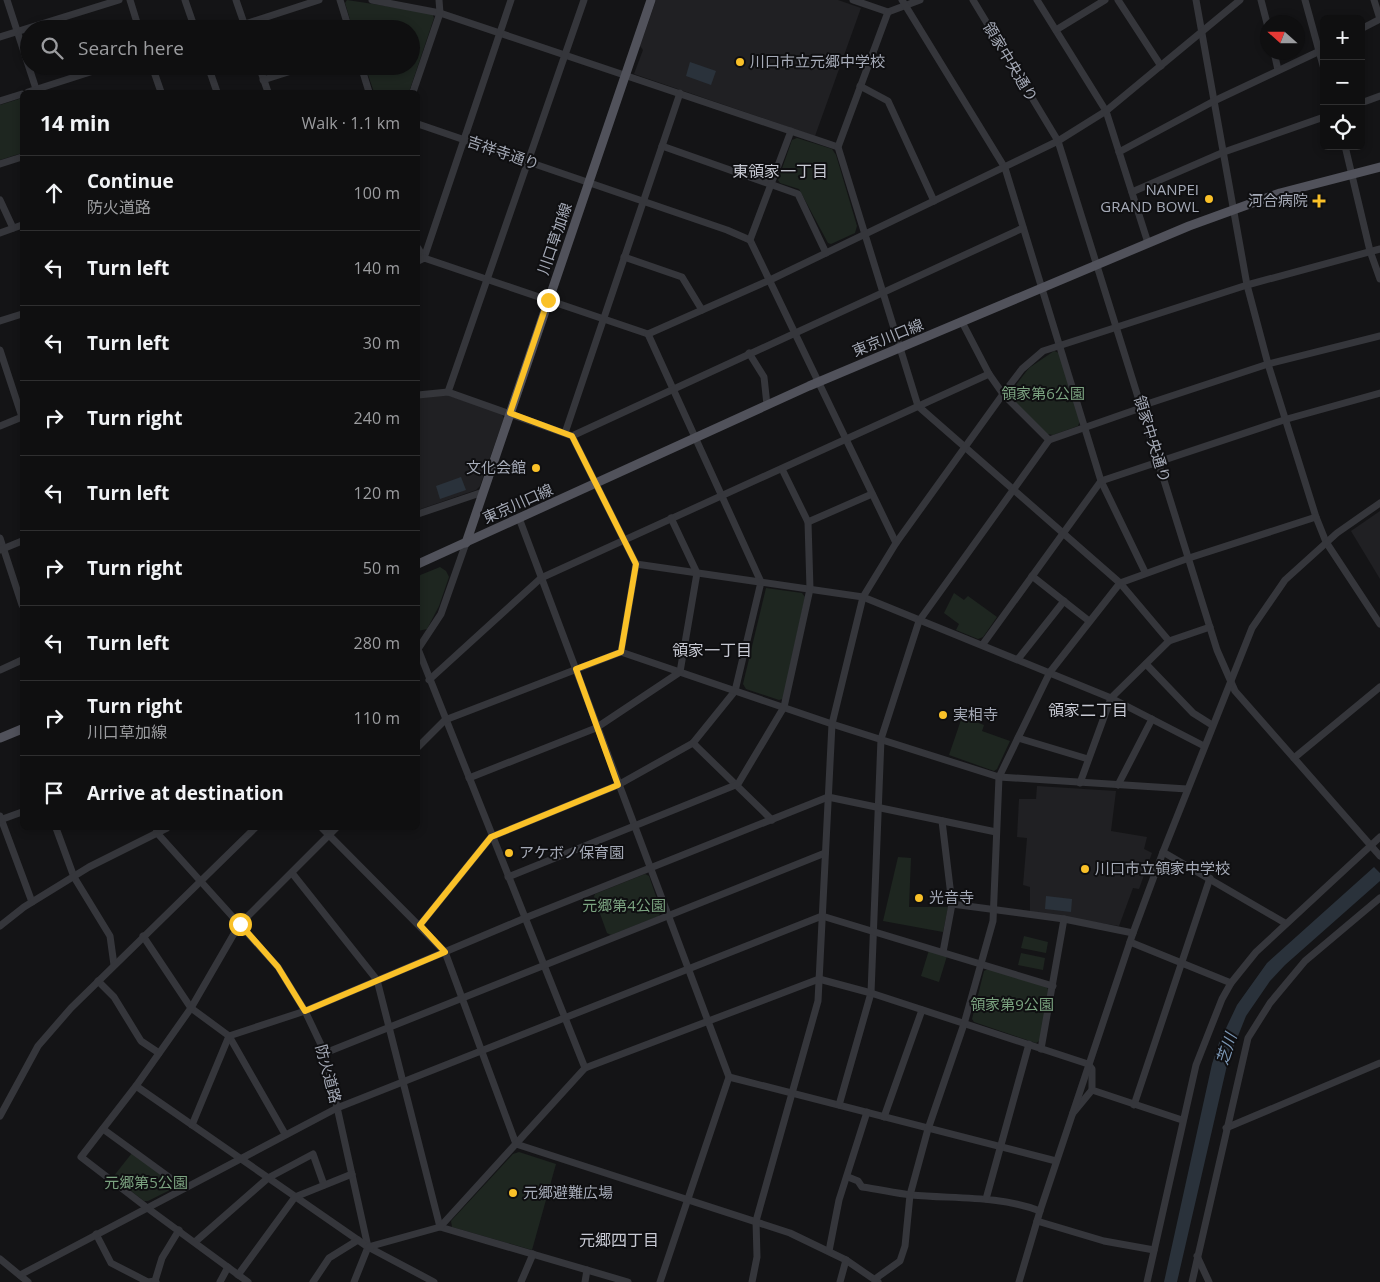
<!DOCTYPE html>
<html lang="en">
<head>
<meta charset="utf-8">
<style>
	:root { --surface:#0f0f10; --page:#1d1d1e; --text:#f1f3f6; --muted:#9b9c9f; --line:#2f2f30 }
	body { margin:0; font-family:"Open Sans","Noto Sans JP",sans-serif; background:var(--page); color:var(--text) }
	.controls { position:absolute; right:15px; top:15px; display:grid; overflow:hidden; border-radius:8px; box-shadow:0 2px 8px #0003 }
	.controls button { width:45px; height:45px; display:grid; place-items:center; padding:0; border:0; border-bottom:1px solid var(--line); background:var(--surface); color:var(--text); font:25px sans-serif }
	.compass { position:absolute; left:1260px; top:15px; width:45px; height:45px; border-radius:50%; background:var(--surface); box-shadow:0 2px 8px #0003; rotate:291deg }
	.stop { position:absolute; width:15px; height:15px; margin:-11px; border:4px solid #fac128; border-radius:50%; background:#fff }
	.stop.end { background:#fac128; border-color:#fff; box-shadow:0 1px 5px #0008 }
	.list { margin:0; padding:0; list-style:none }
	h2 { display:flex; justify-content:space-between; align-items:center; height:65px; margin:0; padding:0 20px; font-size:21px }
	h2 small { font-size:16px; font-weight:400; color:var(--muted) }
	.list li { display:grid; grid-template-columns:32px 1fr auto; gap:15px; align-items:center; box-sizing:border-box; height:75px; padding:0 20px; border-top:1px solid var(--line) }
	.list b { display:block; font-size:19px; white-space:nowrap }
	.list p { margin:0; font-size:16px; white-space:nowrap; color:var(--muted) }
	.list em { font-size:16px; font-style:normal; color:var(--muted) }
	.icon { flex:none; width:28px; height:28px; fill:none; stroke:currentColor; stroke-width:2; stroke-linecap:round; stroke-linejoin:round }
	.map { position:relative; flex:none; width:1380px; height:1282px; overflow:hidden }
	.search { position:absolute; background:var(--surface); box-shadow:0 2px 8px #0003; left:20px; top:20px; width:400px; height:55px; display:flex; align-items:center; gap:12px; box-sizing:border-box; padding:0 18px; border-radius:28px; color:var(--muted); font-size:19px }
	.panel { position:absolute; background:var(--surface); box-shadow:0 2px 8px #0003; left:20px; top:90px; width:400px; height:740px; border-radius:8px }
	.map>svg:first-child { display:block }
</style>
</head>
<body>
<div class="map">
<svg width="1380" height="1282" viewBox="0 0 1380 1282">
	<rect width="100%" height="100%" fill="#141416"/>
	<g fill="#202023">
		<polygon points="656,0 838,0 861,8 815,136 634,74 643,50 640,46"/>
		<polygon points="447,395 501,413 504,418 480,486 476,490 418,510 418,397"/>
		<polygon points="1380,511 1380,579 1351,531"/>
		<polygon points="1037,786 1116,791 1111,831 1147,837 1144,849 1152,853 1139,889 1133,888 1119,926 1030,912 1030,887 1023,885 1027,838 1017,837 1019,799 1036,799"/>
	</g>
	<g fill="#1e2620">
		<polygon points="347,0 432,13 434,18 409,92 374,92 365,66 411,66 411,29 353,29 345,3"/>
		<polygon points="22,98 22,153 0,160 0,105"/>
		<polygon points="797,138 832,149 836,155 857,226 855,233 831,244 828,243 799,189 780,183 778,180 792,140"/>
		<polygon points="1054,351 1059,353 1080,421 1078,426 1053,435 1047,434 1013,402 1012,390 1029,368"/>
		<polygon points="440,567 446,571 449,577 439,606 427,629 418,631 418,576"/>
		<polygon points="766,588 802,593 805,597 783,699 779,700 746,689 743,684"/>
		<polygon points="954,593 964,600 968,596 997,617 983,637 978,639 956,630 959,624 944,613"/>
		<polygon points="962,717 984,725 982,731 1010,741 997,769 994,771 949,755"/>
		<polygon points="898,857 911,858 909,907 948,907 943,932 883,921"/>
		<polygon points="645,874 649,876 661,911 659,916 611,935 607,933 594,897 595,894"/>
		<polygon points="1024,936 1048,942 1046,953 1021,948"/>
		<polygon points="929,950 947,956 939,982 921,976"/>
		<polygon points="1021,953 1045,958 1043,970 1018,965"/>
		<polygon points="988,969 1046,986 1049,991 1041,1040 1036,1043 974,1022 972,1019 984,971"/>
		<polygon points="519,1152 556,1164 532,1250 452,1227 451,1221 513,1154"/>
		<polygon points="132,1153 175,1185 174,1188 148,1201 144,1201 113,1177"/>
	</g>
	<g fill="#2a323b">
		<polygon points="690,62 716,71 711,85 686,76"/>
		<polygon points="461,477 466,490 440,499 436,486"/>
		<polygon points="1374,867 1380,873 1380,881 1285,965 1270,981 1246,1016 1228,1061 1177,1282 1164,1282 1212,1064 1219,1043 1237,1005 1267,963"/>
		<polygon points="1046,896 1072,899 1071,912 1045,909"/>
	</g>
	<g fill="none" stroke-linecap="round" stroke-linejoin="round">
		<g stroke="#35363b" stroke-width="7">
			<polyline points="7,0 37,92"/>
			<polyline points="130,0 139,29"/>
			<polyline points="185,0 195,29"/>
			<polyline points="236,0 246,29"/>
			<polyline points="340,0 349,29"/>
			<polyline points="372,0 440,13 838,147"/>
			<polyline points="853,0 888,12 920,0"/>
			<polyline points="902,0 1005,168 1101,481 1145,572"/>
			<polyline points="973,0 1058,141 1217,650 1235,691 1380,856"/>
			<polyline points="1037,0 1106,111 1148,243"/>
			<polyline points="1118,0 1161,66"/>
			<polyline points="1196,0 1247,285 1268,364 1316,517 1326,542 1380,624"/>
			<polyline points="1261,0 1268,27"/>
			<polyline points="1305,0 1324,69"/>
			<polyline points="1374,0 1380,19"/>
			<polyline points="888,12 838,147 918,406 1120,583 1169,641"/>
			<polyline points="245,24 319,0"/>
			<polyline points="1361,29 1380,19"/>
			<polyline points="1056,30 1105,0"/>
			<polyline points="0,37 119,0"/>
			<polyline points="1274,52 1278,70"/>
			<polyline points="152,66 161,92"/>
			<polyline points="208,66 217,92"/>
			<polyline points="259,66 268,92"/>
			<polyline points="361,66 369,92"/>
			<polyline points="263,80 307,66"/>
			<polyline points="860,86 888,101 934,201"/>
			<polyline points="28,92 109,66"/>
			<polyline points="413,92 440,13 439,0"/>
			<polyline points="0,101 22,94"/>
			<polyline points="1361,103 1380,96"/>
			<polyline points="418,124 727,230 750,240 896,543"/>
			<polyline points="662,146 798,194 826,253"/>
			<polyline points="1345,146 1370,251 1380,279"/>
			<polyline points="1119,152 1214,101 1324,49"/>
			<polyline points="0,164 22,157"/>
			<polyline points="1132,192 1224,152 1324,117"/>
			<polyline points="0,200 13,228"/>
			<polyline points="0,233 22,225"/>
			<polyline points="750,240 791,131"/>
			<polyline points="418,248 424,258"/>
			<polyline points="624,257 682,277 702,310"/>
			<polyline points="424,258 511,0"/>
			<polyline points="418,261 424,258 648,334 761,582 735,691 693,743 618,785 491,837 420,925"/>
			<polyline points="0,321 22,314"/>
			<polyline points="962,322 989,374 1003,394 1049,440"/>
			<polyline points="648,334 770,280 1058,141 1106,111 1240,0"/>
			<polyline points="0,350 22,417 0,426"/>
			<polyline points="749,353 764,377 767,405"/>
			<polyline points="448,392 584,0"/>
			<polyline points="418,395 448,392 572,436 636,564 621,652"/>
			<polyline points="565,433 680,93"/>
			<polyline points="572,436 1023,228"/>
			<polyline points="418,514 483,492"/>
			<polyline points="519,518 729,1077 660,1282"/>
			<polyline points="808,522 872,494"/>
			<polyline points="0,538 22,605"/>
			<polyline points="0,550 22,541"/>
			<polyline points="636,564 863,597 1111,698 1204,746"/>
			<polyline points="1032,576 1089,621"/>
			<polyline points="983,644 1101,481 1287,419 1380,393"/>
			<polyline points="418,649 585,1068"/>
			<polyline points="418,649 441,614 466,543"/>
			<polyline points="1018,659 1064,601"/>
			<polyline points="1146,664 1193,713 1212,725"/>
			<polyline points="0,670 22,660"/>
			<polyline points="429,680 541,578 989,374"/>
			<polyline points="1018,738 1088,759"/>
			<polyline points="693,743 772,820"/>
			<polyline points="418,747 445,720 621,652 832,724 999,777 1187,789"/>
			<polyline points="1294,758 1380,687"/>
			<polyline points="469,778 596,728 680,672 697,573 671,518"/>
			<polyline points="1080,783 1111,698 1169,641 1210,627"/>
			<polyline points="1118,785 1152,719"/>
			<polyline points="0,816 32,902"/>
			<polyline points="0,820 22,812"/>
			<polyline points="942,821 952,904 943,952"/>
			<polyline points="56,828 74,877 110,936 114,965"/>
			<polyline points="156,828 158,834 278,967 305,1011 325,1053 368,1247 354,1282"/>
			<polyline points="322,828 445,952 516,1144 790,1233 846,1260 878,1282"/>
			<polyline points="1163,852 1285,923"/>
			<polyline points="292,873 377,980 440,1227 628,1282"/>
			<polyline points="508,877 738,784 784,707 810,589 808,522 782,469"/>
			<polyline points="952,904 1064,919 1133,933"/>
			<polyline points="0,926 24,907 89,867 167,828"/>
			<polyline points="143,936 191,1008 229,1036 285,1134"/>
			<polyline points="1130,942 1231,983"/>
			<polyline points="98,981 114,997 141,1041 159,1053"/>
			<polyline points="1041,1049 1064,919"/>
			<polyline points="325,1053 825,853"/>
			<polyline points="729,1077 1056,1161"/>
			<polyline points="136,1086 368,1247 434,1282"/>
			<polyline points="839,1105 871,993 881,739 919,621 1049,440 1135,410 1150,403 1268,364 1380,336"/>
			<polyline points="1134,1105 1210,878"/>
			<polyline points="1073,1113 1092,1090"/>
			<polyline points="0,1116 38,1046 71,1008 255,828"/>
			<polyline points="884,1117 922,1010"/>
			<polyline points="192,1125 229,1036 305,1011 525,918 828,797 996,832"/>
			<polyline points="1226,1128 1380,1063"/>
			<polyline points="103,1129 184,1188"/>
			<path d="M848 1177 858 1181 862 1187C878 1189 894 1193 911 1195 954 1199 998 1195 1040 1211"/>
			<polyline points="986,1199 1029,1044"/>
			<polyline points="1037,1221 1104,1241 1154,1250"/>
			<polyline points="96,1234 111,1263 148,1282 155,1281"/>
			<polyline points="195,1242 268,1178 313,1154 324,1185"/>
			<polyline points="368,1247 440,1227 585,1068 819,979 871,993 1088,1064 1092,1069 1092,1090 1182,1120"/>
			<polyline points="829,1251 839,1200 867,1112"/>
			<polyline points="1197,1256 1209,1282"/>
			<polyline points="0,1259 28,1282"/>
			<polyline points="20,1275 337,1108 822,916 1053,986"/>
			<polyline points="238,1275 295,1197 352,1174"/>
			<polyline points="875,1279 900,1261 905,1246 910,1195 928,1129 964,1024 993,921 999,777 1050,672 1120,583 1189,558 1316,517"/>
			<polyline points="156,1282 155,1281 162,1258 179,1230"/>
			<polyline points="220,1282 228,1267"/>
			<polyline points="248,1282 146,1207 81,1157 136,1086 191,1008 239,925 336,828"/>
			<polyline points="313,1282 329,1258 358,1240"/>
			<polyline points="521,1282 533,1254"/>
			<polyline points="585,1282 587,1270"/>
			<polyline points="752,1282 757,1257 756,1221 818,1001 832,724 863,597 896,543 1006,390 1022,369 1043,351 1247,285 1380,249"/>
			<polyline points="840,1282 846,1260"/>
			<polyline points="1019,1282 1040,1211 1133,933 1163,852 1252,628 1285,580 1337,533 1380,503"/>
			<polyline points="1147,1282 1196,1065 1222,999 1231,983 1256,952 1380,837"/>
			<polyline points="1192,1282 1248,1038 1270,1003 1305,961 1380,898"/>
		</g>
		<g stroke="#51525b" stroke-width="9">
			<polyline points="466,543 651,0"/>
			<polyline points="418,564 809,386 1189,226 1280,193 1380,167"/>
			<polyline points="0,738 22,729"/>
		</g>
	</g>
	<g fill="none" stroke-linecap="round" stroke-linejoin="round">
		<polyline stroke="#fac128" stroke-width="6" points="240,924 278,967 305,1011 445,952 420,925 491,837 618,785 576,669 621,652 636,564 572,436 510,413 548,300"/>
	</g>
	<g fill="#fac128" stroke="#0f0f11" stroke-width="2">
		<circle cx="740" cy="62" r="5"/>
		<circle cx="1209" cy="199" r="5"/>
		<path d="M1316.5 193.5h5v5h5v5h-5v5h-5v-5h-5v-5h5z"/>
		<circle cx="536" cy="468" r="5"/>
		<circle cx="943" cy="715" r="5"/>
		<circle cx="509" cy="853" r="5"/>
		<circle cx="1085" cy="869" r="5"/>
		<circle cx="919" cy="898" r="5"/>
		<circle cx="513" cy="1193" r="5"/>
	</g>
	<g text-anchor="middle" stroke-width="4" stroke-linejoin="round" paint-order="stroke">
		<g font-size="15" fill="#a5aab7" stroke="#0f0f11" text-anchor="start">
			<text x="750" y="67">川口市立元郷中学校</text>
			<text x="1199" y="195" text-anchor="end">NANPEI<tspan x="1199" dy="17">GRAND BOWL</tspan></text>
			<text x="1308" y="206" text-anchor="end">河合病院</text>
			<text x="526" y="473" text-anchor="end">文化会館</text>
			<text x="953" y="720">実相寺</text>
			<text x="519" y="858">アケボノ保育園</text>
			<text x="1095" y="874">川口市立領家中学校</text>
			<text x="929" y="903">光音寺</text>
			<text x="523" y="1198">元郷避難広場</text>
		</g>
		<g font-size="15" fill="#a5aab7" stroke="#0f0f11">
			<text transform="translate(1010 62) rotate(59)" y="5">領家中央通り</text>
			<text transform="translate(503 153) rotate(19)" y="5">吉祥寺通り</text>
			<text transform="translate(555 239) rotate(-71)" y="5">川口草加線</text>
			<text transform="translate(888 338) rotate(-22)" y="5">東京川口線</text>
			<text transform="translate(1152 439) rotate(73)" y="5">領家中央通り</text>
			<text transform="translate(518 504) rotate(-24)" y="5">東京川口線</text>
			<text transform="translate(328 1074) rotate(75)" y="5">防火道路</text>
		</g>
		<g font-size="15" fill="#7ba380" stroke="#0f0f11">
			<text x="1043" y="399">領家第6公園</text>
			<text x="624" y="911">元郷第4公園</text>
			<text x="1012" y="1010">領家第9公園</text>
			<text x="146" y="1188">元郷第5公園</text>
		</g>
		<g font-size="16" fill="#c7c9d3" stroke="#0f0f11">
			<text x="780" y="177">東領家一丁目</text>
			<text x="712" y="656">領家一丁目</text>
			<text x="1088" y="716">領家二丁目</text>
			<text x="619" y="1246">元郷四丁目</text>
		</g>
		<g font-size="16" font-style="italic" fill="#7b96b4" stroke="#0f0f11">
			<text transform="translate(1226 1049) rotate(-72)" y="6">芝川</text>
		</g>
	</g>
</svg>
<div class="controls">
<button>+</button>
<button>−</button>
<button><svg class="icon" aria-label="locate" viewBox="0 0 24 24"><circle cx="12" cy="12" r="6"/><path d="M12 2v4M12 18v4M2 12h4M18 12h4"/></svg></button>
</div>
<svg class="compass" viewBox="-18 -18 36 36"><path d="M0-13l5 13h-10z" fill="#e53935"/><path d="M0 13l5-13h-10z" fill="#9b9c9f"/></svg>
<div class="stop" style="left:240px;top:924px"></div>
<div class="stop end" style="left:548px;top:300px"></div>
<div class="search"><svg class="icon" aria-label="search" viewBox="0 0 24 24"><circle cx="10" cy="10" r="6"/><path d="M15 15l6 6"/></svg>Search here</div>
<section class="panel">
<h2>14 min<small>Walk · 1.1 km</small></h2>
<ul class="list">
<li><svg class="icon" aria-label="ahead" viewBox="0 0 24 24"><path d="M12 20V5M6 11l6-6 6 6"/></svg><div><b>Continue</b><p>防火道路</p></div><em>100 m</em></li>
<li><svg class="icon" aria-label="left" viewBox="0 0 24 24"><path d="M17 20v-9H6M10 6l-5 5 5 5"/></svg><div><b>Turn left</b></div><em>140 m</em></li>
<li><svg class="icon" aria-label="left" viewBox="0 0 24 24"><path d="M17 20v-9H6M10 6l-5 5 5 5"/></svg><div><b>Turn left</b></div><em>30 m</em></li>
<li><svg class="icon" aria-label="right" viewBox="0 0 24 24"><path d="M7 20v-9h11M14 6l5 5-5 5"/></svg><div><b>Turn right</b></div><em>240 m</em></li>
<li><svg class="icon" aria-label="left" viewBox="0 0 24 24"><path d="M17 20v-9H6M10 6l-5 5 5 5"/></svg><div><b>Turn left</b></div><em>120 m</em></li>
<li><svg class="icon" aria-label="right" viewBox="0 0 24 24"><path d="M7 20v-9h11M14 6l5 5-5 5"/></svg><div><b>Turn right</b></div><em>50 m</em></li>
<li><svg class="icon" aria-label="left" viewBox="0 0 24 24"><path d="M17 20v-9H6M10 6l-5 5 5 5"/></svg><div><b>Turn left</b></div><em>280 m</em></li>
<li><svg class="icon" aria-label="right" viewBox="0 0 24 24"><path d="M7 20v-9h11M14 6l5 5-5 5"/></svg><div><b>Turn right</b><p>川口草加線</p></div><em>110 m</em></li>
<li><svg class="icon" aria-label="arrive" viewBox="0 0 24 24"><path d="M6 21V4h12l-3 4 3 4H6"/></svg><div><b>Arrive at destination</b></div></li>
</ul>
</section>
</div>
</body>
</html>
